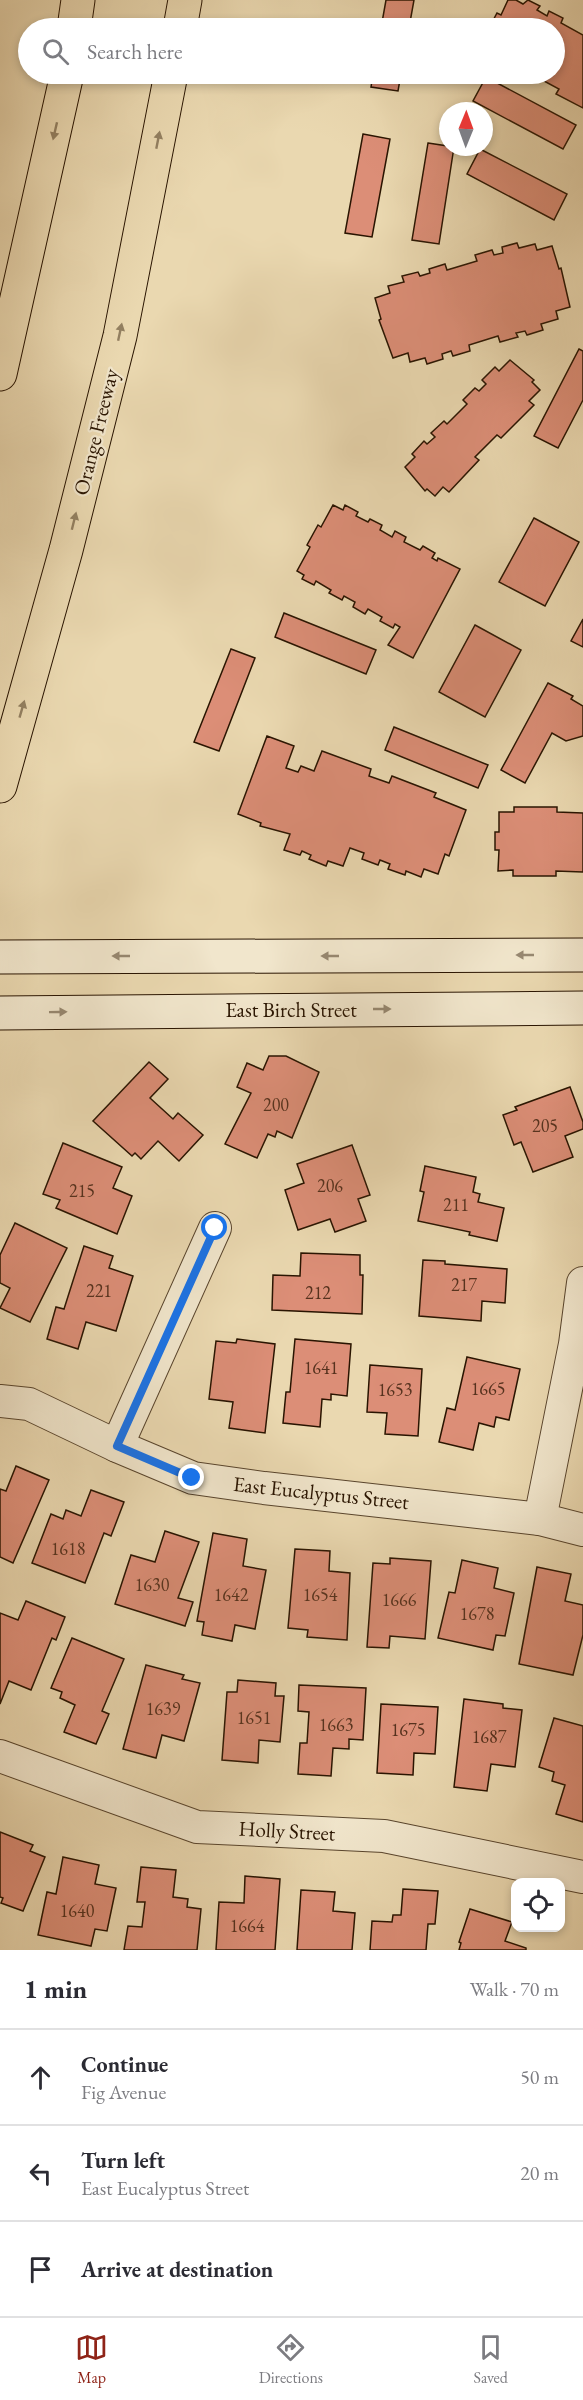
<!DOCTYPE html>
<html lang="en">
<head>
<meta charset="utf-8">
<style>
	:root { --surface:#fff; --page:#f7f7f7; --text:#2b2b33; --muted:#7c7c81; --line:#e1e1e2; --accent:#8f2418 }
	body { margin:0; font-family:"EB Garamond",serif; background:var(--page); color:var(--text) }
	.controls { position:absolute; right:18px; bottom:18px; display:grid; overflow:hidden; border-radius:12px; box-shadow:0 3px 9px #0003 }
	.controls button { width:54px; height:54px; display:grid; place-items:center; padding:0; border:0; border-bottom:2px solid var(--line); background:var(--surface); color:var(--text); font:30px sans-serif }
	.compass { position:absolute; left:439px; top:102px; width:54px; height:54px; border-radius:50%; background:var(--surface); box-shadow:0 3px 9px #0003; rotate:1deg }
	.stop { position:absolute; width:18px; height:18px; margin:-14px; border:4px solid #1a73e8; border-radius:50%; background:#fff }
	.stop.end { background:#1a73e8; border-color:#fff; box-shadow:0 2px 6px #0008 }
	.list { margin:0; padding:0; list-style:none }
	h2 { display:flex; justify-content:space-between; align-items:center; height:78px; margin:0; padding:0 24px; font-size:26px }
	h2 small { font-size:20px; font-weight:400; color:var(--muted) }
	.list li { display:grid; grid-template-columns:39px 1fr auto; gap:18px; align-items:center; box-sizing:border-box; height:96px; padding:0 24px; border-top:2px solid var(--line) }
	.list b { display:block; font-size:22px; white-space:nowrap }
	.list p { margin:0; font-size:20px; white-space:nowrap; color:var(--muted) }
	.list em { font-size:20px; font-style:normal; color:var(--muted) }
	.icon { flex:none; width:33px; height:33px; fill:none; stroke:currentColor; stroke-width:2; stroke-linecap:round; stroke-linejoin:round }
	.map { position:relative; flex:none; width:583px; height:1950px; overflow:hidden }
	.search { position:absolute; background:var(--surface); box-shadow:0 3px 9px #0003; left:18px; right:18px; top:18px; height:66px; display:flex; align-items:center; gap:15px; box-sizing:border-box; padding:0 21px; border-radius:33px; color:var(--muted); font-size:22px }
	.sheet { height:366px; background:var(--surface) }
	nav { display:flex; justify-content:space-around; align-items:center; box-sizing:border-box; height:84px; border-top:2px solid var(--line); background:var(--surface); font-size:16px; color:var(--muted) }
	nav a { display:grid; justify-items:center; gap:3px }
	nav .on { color:var(--accent) }
	.map>svg:first-child { display:block }
</style>
</head>
<body>
<div class="map">
<svg width="583" height="1950" viewBox="0 0 583 1950">
	<rect width="100%" height="100%" fill="#ead8b0"/>
	<filter id="stains"><feTurbulence type="fractalNoise" baseFrequency=".00333" numOctaves="4"/><feColorMatrix values="0 0 0 0 .2 0 0 0 0 .09 0 0 0 0 .02 0 0 0 .5 -.17"/></filter>
	<radialGradient id="worn" r=".72"><stop offset=".6" stop-color="#630" stop-opacity="0"/><stop offset="1" stop-color="#630" stop-opacity=".3"/></radialGradient>
	<g fill="#dc8e77" stroke="#291401" stroke-width="1.5">
		<polygon points="386,0 414,0 409,28 381,28"/>
		<polygon points="508,0 516,0 523,4 528,0 540,6 537,10 547,16 549,11 563,18 561,23 583,35 583,108 556,94 559,89 533,75 530,80 518,74 554,74 554,28 489,28 497,13 501,15"/>
		<polygon points="373,74 401,74 398,91 371,87"/>
		<polygon points="486,77 576,125 563,149 473,101"/>
		<polygon points="363,134 390,139 372,237 345,233"/>
		<polygon points="428,143 454,147 439,244 412,240"/>
		<polygon points="480,149 567,194 554,220 467,174"/>
		<polygon points="517,243 519,248 535,244 537,250 552,246 559,269 561,268 570,307 556,311 558,319 541,324 543,330 527,335 525,331 516,333 518,337 500,342 498,336 469,345 470,351 453,356 451,351 442,354 443,359 427,364 425,358 410,362 408,353 393,358 379,320 381,319 375,298 390,293 388,286 404,282 402,276 418,272 420,276 430,273 429,269 445,264 447,270 477,261 475,255 492,250 494,255 503,253 502,247"/>
		<polygon points="579,349 583,351 583,400 558,448 534,436"/>
		<polygon points="510,360 534,380 532,382 540,390 529,401 534,405 501,438 497,435 475,457 479,460 449,492 443,487 435,496 427,489 425,491 405,467 415,457 412,454 424,441 427,444 435,437 431,433 444,421 447,424 467,404 463,400 475,388 479,391 486,384 482,380 495,367 499,371"/>
		<polygon points="333,505 343,510 345,505 358,512 356,516 368,522 370,519 382,525 380,530 392,537 395,531 406,537 404,542 420,550 423,546 435,553 432,558 437,561 438,558 460,569 413,658 388,645 400,627 395,624 393,628 380,621 382,617 368,609 365,614 353,607 355,602 344,596 342,600 329,593 331,590 316,581 314,585 302,579 304,575 297,571 310,547 307,545 318,525 321,527"/>
		<polygon points="534,518 579,542 545,606 499,582"/>
		<polygon points="284,613 376,650 366,674 275,637"/>
		<polygon points="583,619 583,647 571,641"/>
		<polygon points="475,625 521,650 485,717 439,692"/>
		<polygon points="231,649 255,658 219,751 194,742"/>
		<polygon points="548,683 573,696 571,699 583,706 583,736 566,741 552,733 525,783 501,770"/>
		<polygon points="394,727 488,765 478,788 385,750"/>
		<polygon points="267,736 294,746 286,768 298,772 301,766 314,771 322,751 371,769 369,776 389,783 392,776 436,793 434,797 466,810 449,856 445,854 438,874 424,869 421,877 406,871 405,875 388,869 390,864 380,860 378,865 362,859 364,853 350,848 343,866 328,861 326,866 309,859 311,855 302,851 300,855 284,850 290,834 260,826 261,823 238,814"/>
		<polygon points="514,807 557,807 557,812 583,813 583,872 556,871 556,876 513,876 513,870 498,871 499,850 495,850 495,832 499,832 499,812 514,812"/>
		<polygon points="269,1056 286,1056 319,1072 292,1138 277,1131 275,1137 268,1134 257,1158 225,1144 251,1093 237,1087 247,1063 263,1070"/>
		<polygon points="149,1062 168,1079 150,1098 173,1119 178,1113 203,1135 179,1161 158,1141 141,1159 135,1153 132,1156 93,1121"/>
		<polygon points="570,1087 583,1122 583,1129 565,1136 573,1157 533,1172 521,1142 514,1145 503,1115 517,1110 515,1107"/>
		<polygon points="63,1143 122,1167 113,1188 132,1196 117,1234 56,1208 60,1200 43,1194"/>
		<polygon points="352,1145 370,1195 358,1199 366,1221 335,1232 330,1219 298,1230 285,1190 304,1183 297,1164"/>
		<polygon points="425,1166 476,1177 473,1192 480,1194 478,1202 504,1208 497,1241 469,1235 470,1232 418,1221 424,1192 420,1191"/>
		<polygon points="15,1223 67,1248 30,1322 0,1308 10,1288 0,1283 0,1255"/>
		<polygon points="84,1246 113,1256 109,1268 133,1276 116,1331 86,1322 78,1349 47,1339 56,1307 64,1309"/>
		<polygon points="301,1253 360,1255 360,1275 363,1275 362,1314 272,1310 273,1275 300,1276"/>
		<polygon points="423,1260 445,1261 445,1264 507,1269 505,1303 482,1301 481,1321 419,1316"/>
		<polygon points="237,1339 275,1344 265,1433 229,1428 233,1402 209,1399 216,1341 236,1343"/>
		<polygon points="295,1339 351,1344 347,1396 331,1394 331,1400 322,1399 320,1427 283,1423 286,1392 290,1392"/>
		<polygon points="467,1357 520,1369 509,1420 496,1417 494,1427 479,1423 473,1450 439,1442 447,1408 455,1410"/>
		<polygon points="370,1365 422,1369 418,1436 385,1434 387,1413 367,1412"/>
		<polygon points="16,1466 49,1480 13,1563 0,1557 0,1489 6,1491"/>
		<polygon points="91,1490 124,1502 111,1536 104,1533 85,1583 32,1563 51,1514 63,1519 66,1510 81,1516"/>
		<polygon points="165,1531 199,1542 178,1598 193,1602 185,1626 115,1604 131,1555 155,1562"/>
		<polygon points="213,1533 247,1539 243,1566 266,1570 255,1629 235,1625 232,1641 202,1635 204,1622 197,1621"/>
		<polygon points="295,1549 330,1551 329,1571 350,1573 347,1640 307,1637 308,1630 288,1628"/>
		<polygon points="390,1558 431,1561 425,1639 390,1636 389,1648 367,1647 373,1563 390,1564"/>
		<polygon points="462,1560 498,1568 494,1588 514,1593 505,1636 496,1635 493,1650 438,1638 449,1592 455,1593"/>
		<polygon points="537,1567 571,1574 565,1601 583,1605 583,1635 573,1675 519,1664"/>
		<polygon points="26,1601 65,1617 56,1640 52,1638 31,1690 9,1681 0,1704 0,1613 18,1620"/>
		<polygon points="72,1638 124,1659 102,1711 109,1714 96,1744 64,1732 75,1705 60,1698 62,1692 51,1688"/>
		<polygon points="146,1665 184,1675 182,1679 200,1683 184,1741 162,1735 156,1758 123,1749"/>
		<polygon points="238,1680 276,1683 275,1696 284,1696 280,1742 259,1740 258,1763 222,1760 227,1692 237,1692"/>
		<polygon points="299,1685 366,1688 363,1740 349,1739 349,1749 333,1748 331,1776 298,1774 300,1743 307,1743 309,1712 298,1711"/>
		<polygon points="464,1699 503,1704 503,1708 522,1710 515,1767 491,1764 487,1791 454,1787"/>
		<polygon points="381,1704 438,1707 435,1754 414,1753 413,1775 377,1773"/>
		<polygon points="554,1718 583,1726 583,1822 556,1814 565,1785 552,1781 554,1772 539,1767"/>
		<polygon points="0,1832 33,1845 30,1851 45,1857 23,1911 1,1903 3,1898 0,1897"/>
		<polygon points="63,1857 99,1865 95,1884 116,1888 107,1931 95,1929 91,1946 38,1935 47,1892 56,1894"/>
		<polygon points="141,1867 176,1870 173,1897 188,1899 187,1907 201,1909 197,1950 124,1950 128,1926 142,1927 145,1902 137,1902"/>
		<polygon points="245,1876 280,1879 275,1950 216,1950 219,1902 244,1903"/>
		<polygon points="403,1889 438,1891 435,1924 428,1924 426,1950 370,1950 372,1921 392,1922 393,1915 401,1915"/>
		<polygon points="301,1890 335,1892 333,1911 355,1913 352,1950 297,1950"/>
		<polygon points="470,1909 512,1922 505,1941 526,1948 526,1950 459,1950 461,1943 459,1942"/>
	</g>
	<g fill="none" stroke-linecap="round" stroke-linejoin="round">
		<g stroke="#59452d" stroke-width="34">
			<g id="street">
				<polyline points="0,1401 29,1404 117,1446 193,1478 264,1488 540,1519 583,1530"/>
				<polyline points="117,1446 215,1228"/>
				<polyline points="540,1519 575,1344 583,1283"/>
				<polyline points="0,1756 197,1827 384,1836 583,1877"/>
			</g>
		</g>
		<g stroke="#291401" stroke-width="35">
			<g id="secondary">
				<polyline points="0,957 583,955"/>
				<polyline points="0,1013 583,1008"/>
			</g>
		</g>
		<g stroke="#291401" stroke-width="35">
			<g id="highway">
				<polyline points="74,28 78,0"/>
				<polyline points="180,28 185,0"/>
				<polyline points="0,374 67,74"/>
				<polyline points="0,786 66,550 120,336 171,74"/>
			</g>
		</g>
		<use href="#street" stroke="#f1e6cc" stroke-width="32"/>
		<use href="#secondary" stroke="#f1e6cc" stroke-width="33"/>
		<use href="#highway" stroke="#ead8b0" stroke-width="33"/>
	</g>
	<defs><path id="oneway-solid" d="M-6-.8H1V-3.2L6.5 0L1 3.2V.8H-6Z" transform="scale(1.5)"/></defs>
	<g fill="#938061">
		<use href="#oneway-solid" transform="translate(55 131) rotate(103)"/>
		<use href="#oneway-solid" transform="translate(158 140) rotate(-79)"/>
		<use href="#oneway-solid" transform="translate(120 332) rotate(-78)"/>
		<use href="#oneway-solid" transform="translate(74 521) rotate(-76)"/>
		<use href="#oneway-solid" transform="translate(22 709) rotate(-74)"/>
	</g>
	<g fill="#978871">
		<use href="#oneway-solid" transform="translate(525 955) rotate(180)"/>
		<use href="#oneway-solid" transform="translate(121 956) rotate(180)"/>
		<use href="#oneway-solid" transform="translate(330 956) rotate(180)"/>
		<use href="#oneway-solid" transform="translate(382 1009)"/>
		<use href="#oneway-solid" transform="translate(58 1012) rotate(-1)"/>
	</g>
	<g fill="none" stroke-linecap="round" stroke-linejoin="round">
		<polyline stroke="#1a73e8" stroke-width="8" points="192,1478 117,1446 215,1228"/>
	</g>
	<g text-anchor="middle" stroke-width="4.5" stroke-linejoin="round" paint-order="stroke">
		<g font-size="18" fill="#56321e">
			<text x="276" y="1111">200</text>
			<text x="545" y="1132">205</text>
			<text x="330" y="1192">206</text>
			<text x="82" y="1197">215</text>
			<text x="456" y="1211">211</text>
			<text x="464" y="1291">217</text>
			<text x="99" y="1297">221</text>
			<text x="318" y="1299">212</text>
			<text x="321" y="1374">1641</text>
			<text x="488" y="1395">1665</text>
			<text x="395" y="1396">1653</text>
			<text x="68" y="1555">1618</text>
			<text x="152" y="1591">1630</text>
			<text x="231" y="1601">1642</text>
			<text x="320" y="1601">1654</text>
			<text x="399" y="1606">1666</text>
			<text x="477" y="1620">1678</text>
			<text x="163" y="1715">1639</text>
			<text x="254" y="1724">1651</text>
			<text x="336" y="1731">1663</text>
			<text x="408" y="1736">1675</text>
			<text x="489" y="1743">1687</text>
			<text x="77" y="1917">1640</text>
			<text x="247" y="1932">1664</text>
		</g>
		<g font-size="21" fill="#291401" stroke="#f1e6cc">
			<text transform="translate(96 432) rotate(-76)" y="7">Orange Freeway</text>
			<text x="291" y="1017">East Birch Street</text>
			<text transform="translate(321 1493) rotate(6)" y="7">East Eucalyptus Street</text>
			<text transform="translate(287 1831) rotate(3)" y="7">Holly Street</text>
		</g>
	</g>
	<rect width="100%" height="100%" filter="url(#stains)"/>
	<rect width="100%" height="100%" fill="url(#worn)"/>
</svg>
<div class="controls">
<button><svg class="icon" aria-label="locate" viewBox="0 0 24 24"><circle cx="12" cy="12" r="6"/><path d="M12 2v4M12 18v4M2 12h4M18 12h4"/></svg></button>
</div>
<svg class="compass" viewBox="-18 -18 36 36"><path d="M0-13l5 13h-10z" fill="#e53935"/><path d="M0 13l5-13h-10z" fill="#7c7c81"/></svg>
<div class="stop" style="left:215px;top:1228px"></div>
<div class="stop end" style="left:192px;top:1478px"></div>
<div class="search"><svg class="icon" aria-label="search" viewBox="0 0 24 24"><circle cx="10" cy="10" r="6"/><path d="M15 15l6 6"/></svg>Search here</div>
</div>
<section class="sheet">
<h2>1 min<small>Walk · 70 m</small></h2>
<ul class="list">
<li><svg class="icon" aria-label="ahead" viewBox="0 0 24 24"><path d="M12 20V5M6 11l6-6 6 6"/></svg><div><b>Continue</b><p>Fig Avenue</p></div><em>50 m</em></li>
<li><svg class="icon" aria-label="left" viewBox="0 0 24 24"><path d="M17 20v-9H6M10 6l-5 5 5 5"/></svg><div><b>Turn left</b><p>East Eucalyptus Street</p></div><em>20 m</em></li>
<li><svg class="icon" aria-label="arrive" viewBox="0 0 24 24"><path d="M6 21V4h12l-3 4 3 4H6"/></svg><div><b>Arrive at destination</b></div></li>
</ul>
</section>
<nav>
<a class="on"><svg class="icon" aria-label="map" viewBox="0 0 24 24"><path d="M3 6l6-2 6 2 6-2v14l-6 2-6-2-6 2zM9 4v14M15 6v14"/></svg>Map</a>
<a><svg class="icon" aria-label="directions" viewBox="0 0 24 24"><path d="M12 3l9 9-9 9-9-9zM9 14v-3h6M13 9l2 2-2 2"/></svg>Directions</a>
<a><svg class="icon" aria-label="saved" viewBox="0 0 24 24"><path d="M7 4h10v16l-5-4-5 4z"/></svg>Saved</a>
</nav>
</body>
</html>
